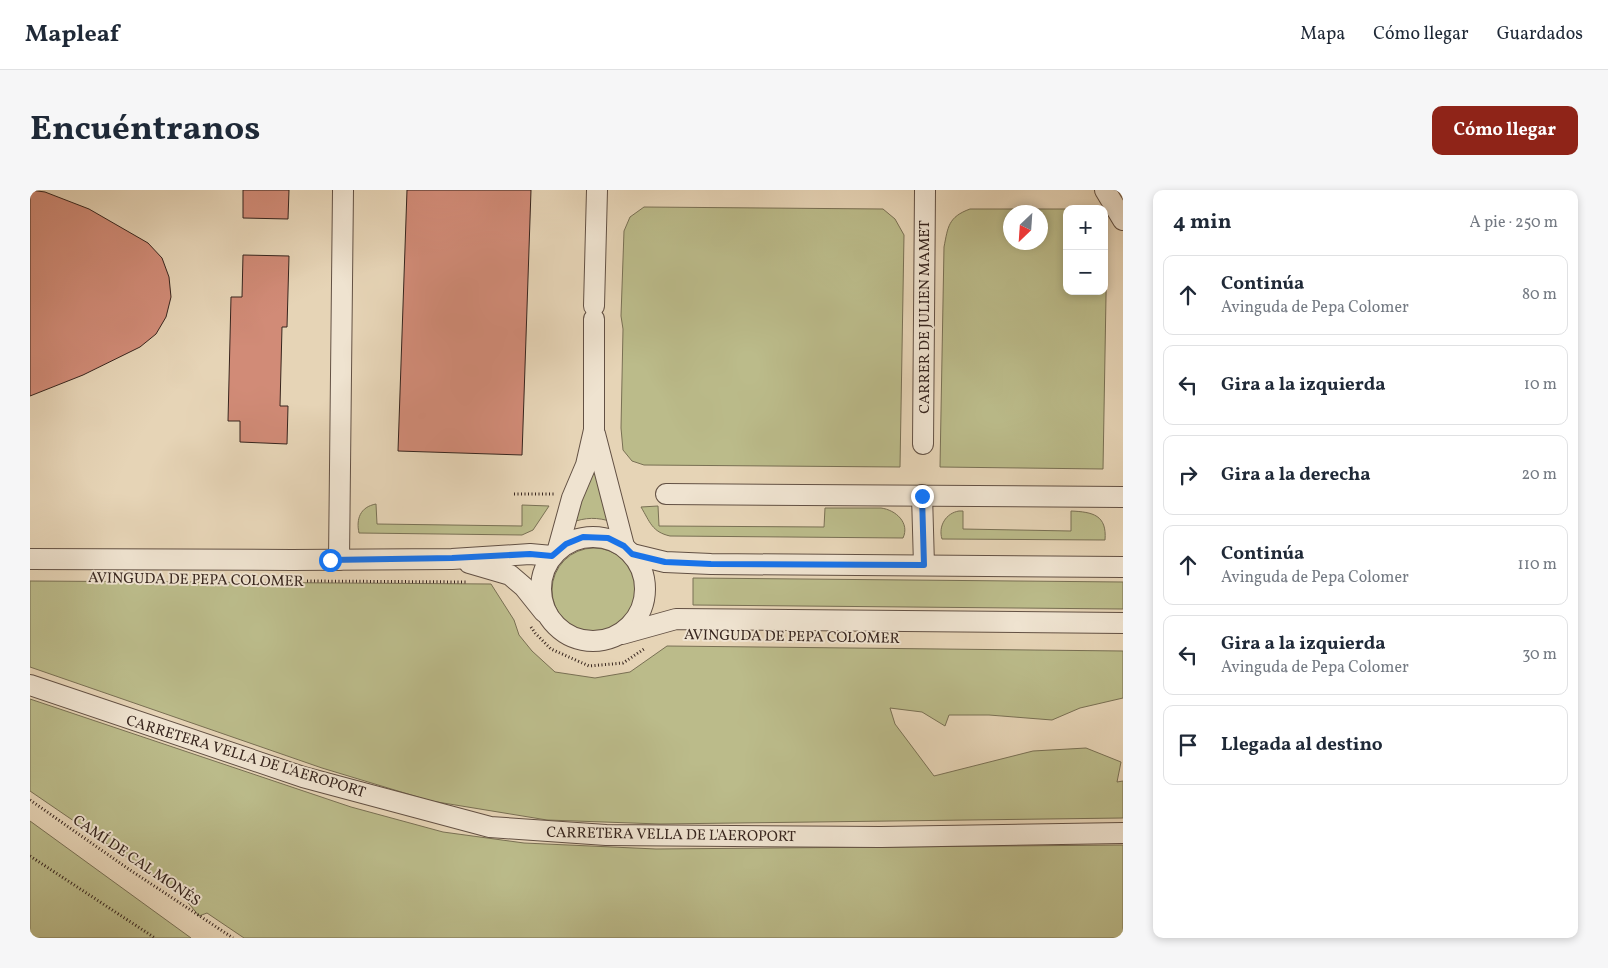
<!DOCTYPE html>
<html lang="es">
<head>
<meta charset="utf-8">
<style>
	:root { --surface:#fff; --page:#f6f6f7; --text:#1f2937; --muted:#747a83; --line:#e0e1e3; --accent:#8f2418 }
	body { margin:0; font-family:Vollkorn,serif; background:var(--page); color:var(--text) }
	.controls { position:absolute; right:15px; top:15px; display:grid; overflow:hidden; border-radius:10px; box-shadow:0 2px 8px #0003 }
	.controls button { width:45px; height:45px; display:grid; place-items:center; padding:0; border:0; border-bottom:1px solid var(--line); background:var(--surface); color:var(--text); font:25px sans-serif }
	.compass { position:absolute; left:973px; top:15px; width:45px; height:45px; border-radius:50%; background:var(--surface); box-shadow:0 2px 8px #0003; rotate:205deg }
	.stop { position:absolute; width:15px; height:15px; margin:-11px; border:4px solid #1a73e8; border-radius:50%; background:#fff }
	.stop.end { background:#1a73e8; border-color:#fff; box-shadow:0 1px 5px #0008 }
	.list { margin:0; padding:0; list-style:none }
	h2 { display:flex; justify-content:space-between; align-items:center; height:65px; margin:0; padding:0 20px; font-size:21px }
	h2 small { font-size:16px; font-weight:400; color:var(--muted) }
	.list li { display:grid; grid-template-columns:32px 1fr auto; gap:15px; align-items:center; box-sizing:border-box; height:80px; margin:0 10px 10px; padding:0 10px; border:1px solid var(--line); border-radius:10px }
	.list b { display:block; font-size:19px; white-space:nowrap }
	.list p { margin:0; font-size:16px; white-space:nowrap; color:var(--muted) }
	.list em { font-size:16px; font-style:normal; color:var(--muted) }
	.icon { flex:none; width:28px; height:28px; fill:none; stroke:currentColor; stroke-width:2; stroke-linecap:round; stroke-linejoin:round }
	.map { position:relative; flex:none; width:1093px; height:748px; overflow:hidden; border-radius:10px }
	header { display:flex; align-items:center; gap:30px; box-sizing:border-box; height:70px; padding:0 25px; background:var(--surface); border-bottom:1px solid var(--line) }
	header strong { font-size:24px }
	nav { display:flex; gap:28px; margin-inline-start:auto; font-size:18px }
	.intro { display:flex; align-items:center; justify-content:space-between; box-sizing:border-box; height:120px; padding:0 30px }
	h1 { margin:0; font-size:35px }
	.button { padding:12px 22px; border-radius:10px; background:var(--accent); color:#fff; font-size:18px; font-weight:700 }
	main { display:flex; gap:30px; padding:0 30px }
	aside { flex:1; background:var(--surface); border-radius:10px; box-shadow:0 2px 8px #0003 }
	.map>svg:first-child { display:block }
</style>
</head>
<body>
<header>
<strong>Mapleaf</strong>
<nav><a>Mapa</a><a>Cómo llegar</a><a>Guardados</a></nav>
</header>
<div class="intro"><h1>Encuéntranos</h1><a class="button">Cómo llegar</a></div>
<main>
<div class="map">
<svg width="1093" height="748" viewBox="0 0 1093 748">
	<rect width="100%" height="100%" fill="#e6d4b6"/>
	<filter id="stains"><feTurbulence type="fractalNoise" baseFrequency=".004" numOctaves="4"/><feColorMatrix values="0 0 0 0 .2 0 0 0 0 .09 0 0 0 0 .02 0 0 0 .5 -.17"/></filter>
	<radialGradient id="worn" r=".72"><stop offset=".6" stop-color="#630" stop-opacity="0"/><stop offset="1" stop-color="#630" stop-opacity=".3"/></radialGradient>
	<g fill="#bbbb8a" stroke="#797054" fill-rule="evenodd">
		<polygon points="614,17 853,19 865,29 874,45 870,277 614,275 602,271 593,260 591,238 593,139 591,126 594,41 600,27"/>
		<path d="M940 19H1037V101H1074V40L1077 49 1073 279 910 277 914 57C918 37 918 27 940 19ZM981 22H1011V52H981Z"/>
		<path d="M563 273 583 332C567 327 556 327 540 333Z"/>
		<path d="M346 314 347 334 492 336V315L519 316 503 340 492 345 329 343C326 329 330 317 346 314Z"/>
		<path d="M628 316 629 336 794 337 795 318H851C866 320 880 333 873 348L640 346C622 342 620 332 611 317Z"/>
		<path d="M929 321H933V339L1041 341V321C1063 322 1077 325 1075 350L912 349C908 336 916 323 929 321Z"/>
		<circle cx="564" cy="400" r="42"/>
		<polygon points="663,388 1093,392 1093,419 663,415"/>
		<polygon points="0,391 461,394 484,430 489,445 502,461 525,482 565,488 600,482 637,456 1093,461 1093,508 1050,518 1022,530 959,525 919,525 915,536 892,522 860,518 865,534 904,586 1003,561 1056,558 1091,572 1087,592 1093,591 1093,628 630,634 517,630 401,611 292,578 0,477"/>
		<polygon points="0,509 321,617 413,642 494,653 626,659 1093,655 1093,748 214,748 177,723 169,726 152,705 0,601"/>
		<polygon points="0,631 161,748 0,748"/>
	</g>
	<g fill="#d18b77" stroke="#37251e">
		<polygon points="0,0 15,2 59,19 118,53 132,68 139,87 141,107 136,127 126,144 110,157 53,185 0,206"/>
		<polygon points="213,0 259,0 258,29 213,28"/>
		<polygon points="377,0 501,0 492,265 368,261"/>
		<polygon points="213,65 259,66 257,137 252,137 250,216 258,216 257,254 210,252 210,231 198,231 201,107 212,107"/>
	</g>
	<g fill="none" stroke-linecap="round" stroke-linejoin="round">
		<g stroke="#635144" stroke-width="22">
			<g id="minor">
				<polyline points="1075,0 1093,30"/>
				<polyline points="564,116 567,0"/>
				<polyline points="565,244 594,356"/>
				<polyline points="893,254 895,0"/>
				<polyline points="636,304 1093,307"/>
				<polyline points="892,305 894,375"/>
				<circle cx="563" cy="399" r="52"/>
				<polyline points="528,359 542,308 556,275 564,240 564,129"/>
				<polyline points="602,364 635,372 681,374 1093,377"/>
				<polyline points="0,369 262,370 422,369 500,364 522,366"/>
				<polyline points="309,370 313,0"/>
				<polyline points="439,373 480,385 494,397 514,422"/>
				<polyline points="592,444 646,429 1093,433"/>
				<polyline points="0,495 273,587 460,637 576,645 851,647 1093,643"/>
			</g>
		</g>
		<g stroke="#37251e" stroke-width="3" stroke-dasharray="1 2.5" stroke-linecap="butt">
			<polyline points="484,304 524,304"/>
			<polyline points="277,391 436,392"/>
			<polyline points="501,437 505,443 521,459 559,476 593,473 614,459"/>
			<polyline points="0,610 97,678 203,748"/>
			<polyline points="0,666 125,748"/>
		</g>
		<use href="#minor" stroke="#efe3d0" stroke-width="20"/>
	</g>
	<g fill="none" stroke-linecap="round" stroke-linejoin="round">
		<polyline stroke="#1a73e8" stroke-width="6" points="300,370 422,368 500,364 522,366 536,354 553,347 578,348 594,356 602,364 635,372 681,374 894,375 892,306"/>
	</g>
	<g text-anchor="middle" stroke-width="4" stroke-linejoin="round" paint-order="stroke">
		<g font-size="15" fill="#37251e" stroke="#efe3d0">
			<text transform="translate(894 127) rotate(-90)" y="5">CARRER DE JULIEN MAMET</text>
			<text transform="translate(166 389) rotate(1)" y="5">AVINGUDA DE PEPA COLOMER</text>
			<text transform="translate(762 446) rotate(1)" y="5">AVINGUDA DE PEPA COLOMER</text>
			<text transform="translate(216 566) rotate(17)" y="5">CARRETERA VELLA DE L'AEROPORT</text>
			<text transform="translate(641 644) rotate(1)" y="5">CARRETERA VELLA DE L'AEROPORT</text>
			<text transform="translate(107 670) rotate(34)" y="5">CAMÍ DE CAL MONÉS</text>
		</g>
	</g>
	<rect width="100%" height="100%" filter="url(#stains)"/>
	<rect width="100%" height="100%" fill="url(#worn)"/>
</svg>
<div class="controls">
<button>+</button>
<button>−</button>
</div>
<svg class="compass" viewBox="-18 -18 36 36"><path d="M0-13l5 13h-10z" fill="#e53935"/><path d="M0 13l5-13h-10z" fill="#747a83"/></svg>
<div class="stop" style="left:300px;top:370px"></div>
<div class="stop end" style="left:892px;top:306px"></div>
</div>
<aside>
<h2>4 min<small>A pie · 250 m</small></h2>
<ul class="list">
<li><svg class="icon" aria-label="ahead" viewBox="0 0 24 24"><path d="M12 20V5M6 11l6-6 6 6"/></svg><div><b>Continúa</b><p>Avinguda de Pepa Colomer</p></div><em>80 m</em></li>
<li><svg class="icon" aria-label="left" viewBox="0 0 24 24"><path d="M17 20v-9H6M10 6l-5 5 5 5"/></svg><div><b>Gira a la izquierda</b></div><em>10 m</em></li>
<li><svg class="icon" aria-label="right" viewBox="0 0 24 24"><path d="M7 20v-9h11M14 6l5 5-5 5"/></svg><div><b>Gira a la derecha</b></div><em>20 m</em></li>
<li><svg class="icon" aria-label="ahead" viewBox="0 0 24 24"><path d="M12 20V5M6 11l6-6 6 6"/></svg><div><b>Continúa</b><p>Avinguda de Pepa Colomer</p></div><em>110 m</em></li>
<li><svg class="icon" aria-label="left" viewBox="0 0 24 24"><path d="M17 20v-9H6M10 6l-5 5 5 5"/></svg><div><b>Gira a la izquierda</b><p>Avinguda de Pepa Colomer</p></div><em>30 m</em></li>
<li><svg class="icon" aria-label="arrive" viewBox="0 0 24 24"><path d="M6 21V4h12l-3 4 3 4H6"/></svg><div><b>Llegada al destino</b></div></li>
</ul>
</aside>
</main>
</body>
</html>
